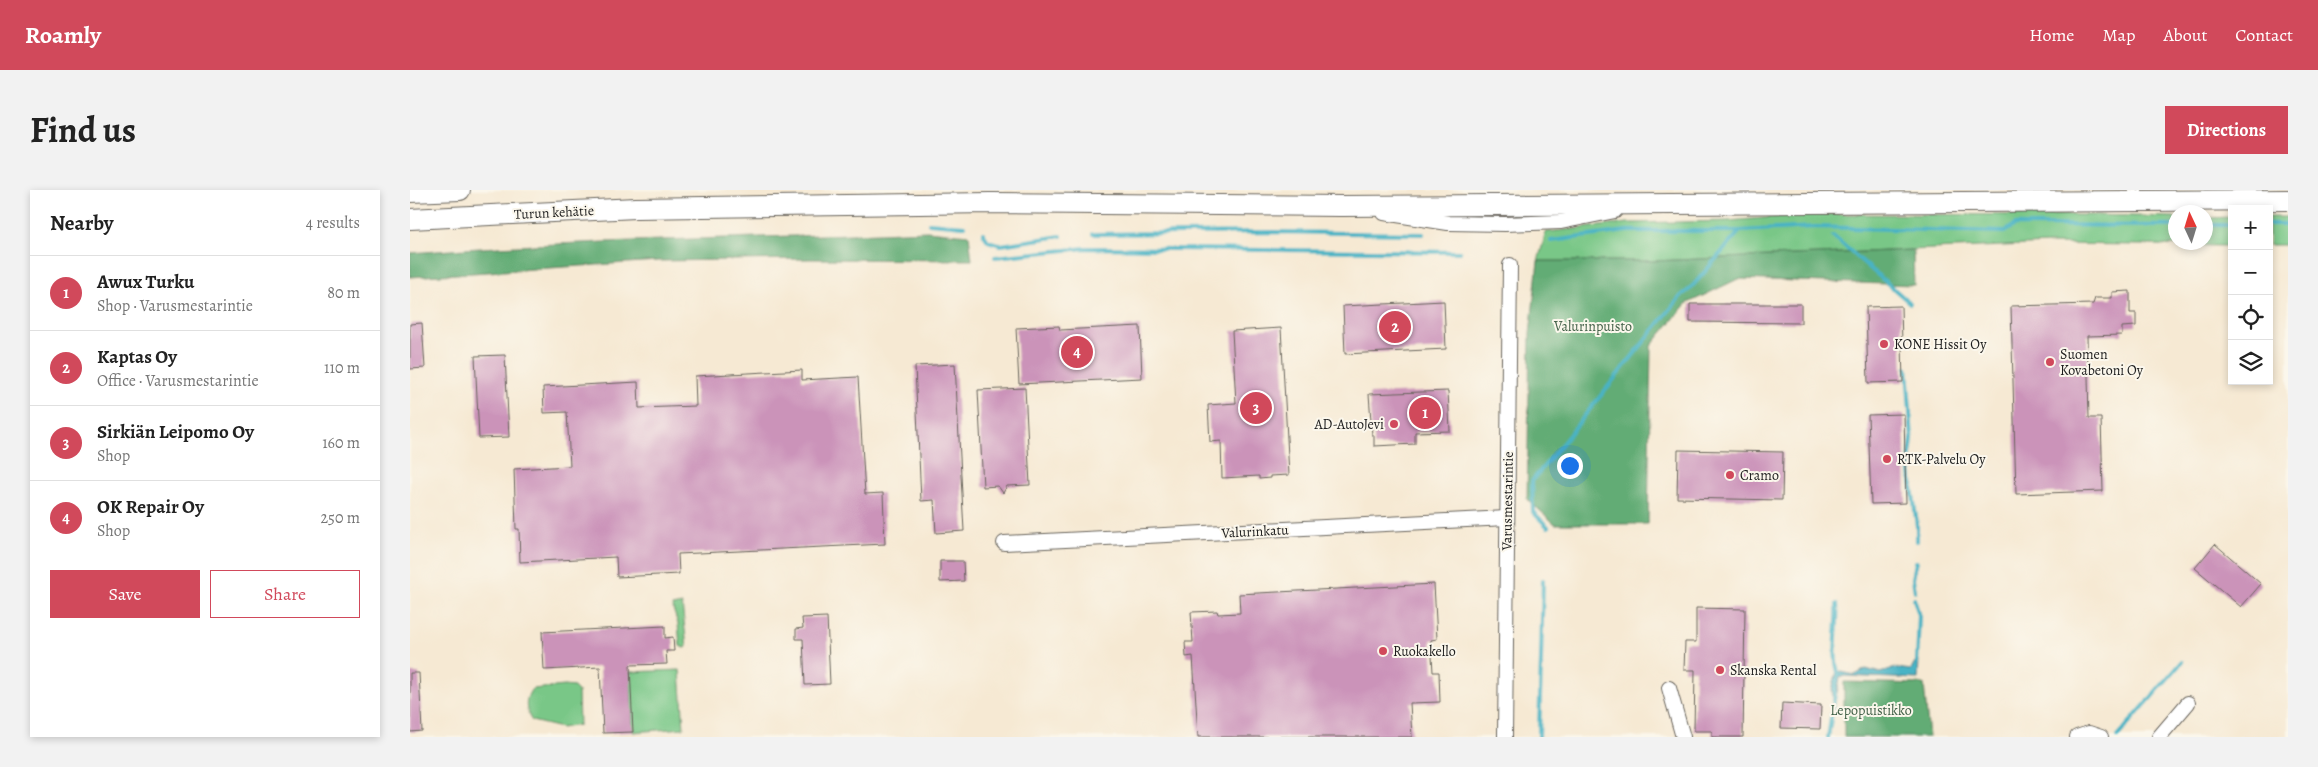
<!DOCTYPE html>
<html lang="en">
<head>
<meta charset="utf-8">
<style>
	:root { --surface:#fff; --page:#f2f2f2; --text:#222; --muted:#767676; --line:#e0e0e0; --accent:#d1495b }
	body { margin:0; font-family:Alegreya,serif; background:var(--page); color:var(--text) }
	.controls { position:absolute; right:15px; top:15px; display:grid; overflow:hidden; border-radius:0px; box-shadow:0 2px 8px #0003 }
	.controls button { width:45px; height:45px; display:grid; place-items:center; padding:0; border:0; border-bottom:1px solid var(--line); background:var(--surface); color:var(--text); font:25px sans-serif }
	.compass { position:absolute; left:1758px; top:15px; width:45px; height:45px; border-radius:50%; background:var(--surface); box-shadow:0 2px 8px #0003; rotate:356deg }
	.you { position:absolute; left:1159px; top:275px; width:18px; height:18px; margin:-12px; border:4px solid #fff; border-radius:50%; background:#1a73e8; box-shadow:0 0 0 8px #1a73e833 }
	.badge { display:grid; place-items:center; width:32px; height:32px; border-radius:50%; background:var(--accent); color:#fff; font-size:16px; font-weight:700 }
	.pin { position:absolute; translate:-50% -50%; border:2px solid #fff; box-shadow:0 1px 5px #0006 }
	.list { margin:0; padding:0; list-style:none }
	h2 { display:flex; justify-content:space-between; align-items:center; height:65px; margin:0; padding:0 20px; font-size:21px }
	h2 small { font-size:16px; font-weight:400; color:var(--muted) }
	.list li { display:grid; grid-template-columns:32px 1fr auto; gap:15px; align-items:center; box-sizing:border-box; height:75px; padding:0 20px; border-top:1px solid var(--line) }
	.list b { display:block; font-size:19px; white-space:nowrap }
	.list p { margin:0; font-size:16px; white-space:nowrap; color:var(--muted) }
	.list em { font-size:16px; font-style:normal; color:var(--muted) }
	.actions { display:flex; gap:10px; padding:15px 20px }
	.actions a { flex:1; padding:11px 0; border:1px solid var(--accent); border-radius:0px; text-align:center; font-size:18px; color:var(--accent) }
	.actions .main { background:var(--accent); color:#fff }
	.icon { flex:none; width:28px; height:28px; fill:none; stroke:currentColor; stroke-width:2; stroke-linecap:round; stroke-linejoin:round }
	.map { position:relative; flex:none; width:1878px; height:547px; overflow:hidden; border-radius:0px }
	header { display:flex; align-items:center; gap:30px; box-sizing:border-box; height:70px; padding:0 25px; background:var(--accent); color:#fff }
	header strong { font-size:24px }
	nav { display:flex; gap:28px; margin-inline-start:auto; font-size:18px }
	.intro { display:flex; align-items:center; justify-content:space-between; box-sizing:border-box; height:120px; padding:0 30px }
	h1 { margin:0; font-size:35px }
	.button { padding:12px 22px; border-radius:0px; background:var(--accent); color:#fff; font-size:18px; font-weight:700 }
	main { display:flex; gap:30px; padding:0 30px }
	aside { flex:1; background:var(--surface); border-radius:0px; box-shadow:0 2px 8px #0003 }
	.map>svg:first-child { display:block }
</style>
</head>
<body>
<header>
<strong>Roamly</strong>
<nav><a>Home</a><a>Map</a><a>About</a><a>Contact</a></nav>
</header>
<div class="intro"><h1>Find us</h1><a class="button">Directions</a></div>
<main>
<aside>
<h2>Nearby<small>4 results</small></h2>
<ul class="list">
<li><span class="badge">1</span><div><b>Awux Turku</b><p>Shop · Varusmestarintie</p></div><em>80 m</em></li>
<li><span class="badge">2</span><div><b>Kaptas Oy</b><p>Office · Varusmestarintie</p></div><em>110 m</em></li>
<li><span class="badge">3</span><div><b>Sirkiän Leipomo Oy</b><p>Shop</p></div><em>160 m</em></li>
<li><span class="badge">4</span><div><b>OK Repair Oy</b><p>Shop</p></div><em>250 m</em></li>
</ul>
<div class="actions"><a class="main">Save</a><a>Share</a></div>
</aside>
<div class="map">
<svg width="1878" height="547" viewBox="0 0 1878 547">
	<rect width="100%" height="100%" fill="#fbf7ec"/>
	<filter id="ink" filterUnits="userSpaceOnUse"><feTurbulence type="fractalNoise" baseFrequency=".02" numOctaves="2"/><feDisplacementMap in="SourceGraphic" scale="10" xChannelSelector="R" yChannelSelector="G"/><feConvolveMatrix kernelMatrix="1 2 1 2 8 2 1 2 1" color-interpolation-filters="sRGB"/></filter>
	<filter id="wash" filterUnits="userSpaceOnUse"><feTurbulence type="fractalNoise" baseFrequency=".0096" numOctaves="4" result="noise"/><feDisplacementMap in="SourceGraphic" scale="20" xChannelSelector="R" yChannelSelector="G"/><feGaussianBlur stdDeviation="1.12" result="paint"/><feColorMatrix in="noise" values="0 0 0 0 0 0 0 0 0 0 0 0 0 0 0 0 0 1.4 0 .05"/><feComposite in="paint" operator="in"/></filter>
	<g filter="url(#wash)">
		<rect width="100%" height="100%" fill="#f6e9d3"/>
		<g fill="#79c787" stroke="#4a7252">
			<polygon points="1400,24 1682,25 1765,27 1766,52 1796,52 1796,28 1822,27 1822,56 1640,54 1243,71 1128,71 1136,42 1217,33 1318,31"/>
			<rect x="1859" y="27" width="19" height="28"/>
			<polygon points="272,414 277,457 274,458 270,456 268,434 262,416"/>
			<polygon points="270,480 274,538 223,542 220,482"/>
			<path d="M155 496 164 497 168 501 169 535 151 538 122 531C115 521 114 509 122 499Z"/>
		</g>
		<g fill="#62ac74" stroke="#3f6448">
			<path d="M517 41 559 45 562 70 401 69 248 71 0 87V63C172 49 344 49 517 41Z"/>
			<polygon points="1503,60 1504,95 1328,89 1276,114 1241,156 1238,334 1145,334 1117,309 1120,144 1128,71 1243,71"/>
			<polygon points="1434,492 1514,494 1519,547 1434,547"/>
		</g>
		<polygon fill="#48b3c5" stroke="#326870" points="1507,469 1509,470 1508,489 1434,486 1430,488 1426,507 1423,508 1422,499 1427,481 1445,485 1456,479 1470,483 1486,478 1501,480"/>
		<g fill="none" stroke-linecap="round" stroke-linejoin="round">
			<g stroke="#48b3c5" stroke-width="4">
				<polyline points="519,33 554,36"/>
				<polyline points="1859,34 1878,34"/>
				<polyline points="1796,35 1822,35"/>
				<polyline points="1330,41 1405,37 1594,42 1605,35 1766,36"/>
				<polyline points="573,43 578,51 591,55 651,46"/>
				<polyline points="683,44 862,42 1013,44"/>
				<polyline points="1423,46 1500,113"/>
				<polyline points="585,67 676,58 1050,62"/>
				<polyline points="1497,178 1502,249 1499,273 1507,336 1507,351"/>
				<polyline points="1138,337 1123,322 1122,291 1271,106 1280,99 1330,41 1217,41 1141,51"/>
				<polyline points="1505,401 1503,389 1506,372 1507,372"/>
				<polyline points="1504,409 1509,425 1507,474"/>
				<path d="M1427 414C1429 437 1421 463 1429 485"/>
				<polyline points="1129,547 1133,390"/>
				<polyline points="1418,547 1425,504"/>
				<polyline points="1707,547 1772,472"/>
			</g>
		</g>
		<g id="blocks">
			<g fill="#cb93b9">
				<polygon points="1720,101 1720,123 1726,123 1726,136 1712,137 1712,145 1677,146 1679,228 1691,228 1693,301 1606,304 1601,116 1683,114 1685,108 1702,108 1702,102"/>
				<polygon points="1034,111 1036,159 935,164 933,116"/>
				<polygon points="1280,114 1391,114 1391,133 1280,132"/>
				<polygon points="1491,116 1493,192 1458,193 1456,117"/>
				<polygon points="12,133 15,178 0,179 0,134"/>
				<polygon points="649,136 650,140 730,136 732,188 609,194 606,138"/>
				<polygon points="871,138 879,285 860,286 860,288 849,289 849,286 812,288 811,251 800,252 798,215 826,213 822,141"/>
				<polygon points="95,165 99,247 69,248 65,166"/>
				<polygon points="545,174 554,341 526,343 524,310 511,311 505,176"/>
				<polygon points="392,180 392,190 448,187 455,304 473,303 475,354 268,364 269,384 207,387 206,367 110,372 109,339 106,339 104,279 160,276 157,222 134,223 133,197 228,192 229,218 286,216 285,186"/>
				<polygon points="615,198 620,295 597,296 593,303 588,296 573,297 568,200"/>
				<polygon points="1038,201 1040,241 1005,242 1005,254 964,256 964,245 962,245 959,204"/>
				<polygon points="1494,224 1496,313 1461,314 1458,225"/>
				<polygon points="1268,260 1373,262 1372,310 1267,308"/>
				<polygon points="1805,354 1851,394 1831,417 1785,378"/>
				<polygon points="530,371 553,371 554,391 530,392"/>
				<polygon points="1024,394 1027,449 1021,450 1023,482 1029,482 1030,512 1000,513 1002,547 788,547 783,466 776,467 775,452 783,452 781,422 807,421 808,424 830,423 829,404"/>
				<polygon points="1286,418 1335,419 1333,547 1302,547 1302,541 1284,541 1285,480 1274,480 1275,452 1286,452"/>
				<polygon points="417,427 420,494 395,495 393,449 386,449 386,439 393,438 392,428"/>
				<polygon points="255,436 255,448 263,447 264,461 256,461 257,474 220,475 223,542 193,543 190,477 134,480 132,442"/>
				<polygon points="0,483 9,483 12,541 0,542"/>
				<polygon points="1372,513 1411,515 1410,539 1371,538"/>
			</g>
		</g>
	</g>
	<g filter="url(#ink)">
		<use href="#blocks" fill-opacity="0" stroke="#68645c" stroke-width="1"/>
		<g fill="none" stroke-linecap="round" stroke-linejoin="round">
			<g stroke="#68645c" stroke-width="16">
				<g id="minor">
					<polyline points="974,23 1038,33 1095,34 1151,32 1205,21"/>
					<polyline points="594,353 1097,328"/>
					<polyline points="1259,498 1273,547"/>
					<polyline points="1095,547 1100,75"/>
					<polyline points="1667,547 1679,543 1691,547"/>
					<polyline points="1749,547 1778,513"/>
				</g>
			</g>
			<g stroke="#68645c" stroke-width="22">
				<g id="highway">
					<polyline points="0,2 50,0"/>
					<polyline points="0,29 226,18 581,13 931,16 1878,10"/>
				</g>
			</g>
			<use href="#minor" stroke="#fff" stroke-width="14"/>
			<use href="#highway" stroke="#fff" stroke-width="20"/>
		</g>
	</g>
	<g fill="#d1495b" stroke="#fbf7ec" stroke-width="2">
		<circle cx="1474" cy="154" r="5"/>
		<circle cx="1640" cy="172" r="5"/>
		<circle cx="984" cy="234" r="5"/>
		<circle cx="1477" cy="269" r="5"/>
		<circle cx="1320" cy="285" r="5"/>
		<circle cx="973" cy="461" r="5"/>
		<circle cx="1310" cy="480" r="5"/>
	</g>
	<g text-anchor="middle" stroke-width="4" stroke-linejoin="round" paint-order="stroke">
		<g font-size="14" fill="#1c1c1c" stroke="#fbf7ec">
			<text transform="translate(144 22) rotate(-3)" y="5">Turun kehätie</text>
			<text transform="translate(1097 311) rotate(-89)" y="5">Varusmestarintie</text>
			<text transform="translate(845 341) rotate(-3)" y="5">Valurinkatu</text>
		</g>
		<g font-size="14" fill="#416047" stroke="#fbf7ec">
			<text x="1183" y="141">Valurinpuisto</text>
			<text x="1461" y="525">Lepopuistikko</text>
		</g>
		<g font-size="14" fill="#1c1c1c" stroke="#fbf7ec" text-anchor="start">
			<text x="1484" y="159">KONE Hissit Oy</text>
			<text x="1650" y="169">Suomen<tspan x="1650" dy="16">Kovabetoni Oy</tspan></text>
			<text x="974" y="239" text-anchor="end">AD-AutoJevi</text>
			<text x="1487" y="274">RTK-Palvelu Oy</text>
			<text x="1330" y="290">Cramo</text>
			<text x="983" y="466">Ruokakello</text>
			<text x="1320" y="485">Skanska Rental</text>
		</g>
	</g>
</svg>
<div class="controls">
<button>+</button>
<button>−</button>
<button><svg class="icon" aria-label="locate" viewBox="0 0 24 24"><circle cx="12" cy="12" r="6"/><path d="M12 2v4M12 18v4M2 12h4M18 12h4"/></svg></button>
<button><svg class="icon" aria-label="layers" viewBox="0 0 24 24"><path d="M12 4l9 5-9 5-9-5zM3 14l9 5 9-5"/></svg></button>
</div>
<svg class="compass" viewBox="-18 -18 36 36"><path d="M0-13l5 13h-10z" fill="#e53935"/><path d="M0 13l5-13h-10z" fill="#767676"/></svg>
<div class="you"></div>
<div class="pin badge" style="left:1015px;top:223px">1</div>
<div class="pin badge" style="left:985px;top:137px">2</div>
<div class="pin badge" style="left:846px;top:218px">3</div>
<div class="pin badge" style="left:667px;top:162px">4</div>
</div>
</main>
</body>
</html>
